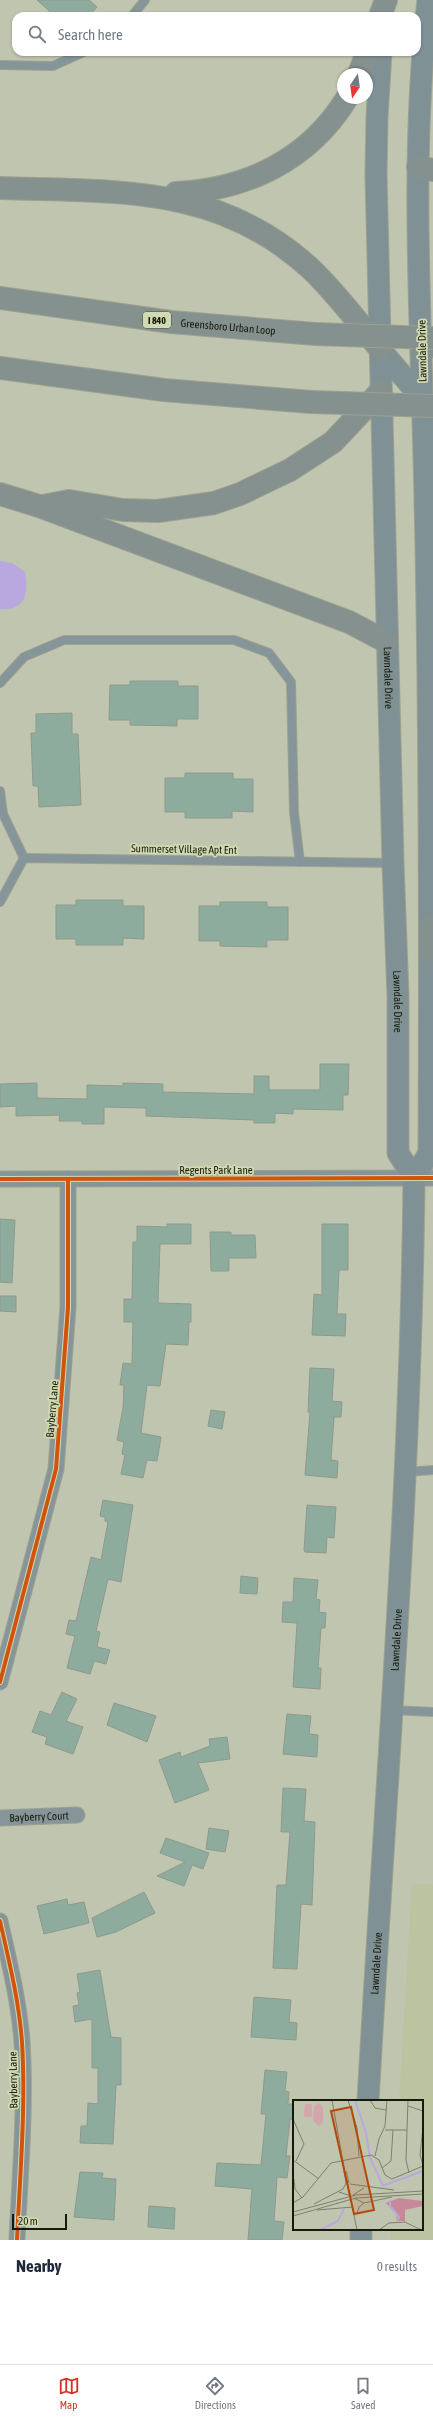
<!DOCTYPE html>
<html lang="en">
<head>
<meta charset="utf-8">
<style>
	:root { --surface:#fff; --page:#f2f2f3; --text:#1f2937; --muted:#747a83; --line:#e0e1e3; --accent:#d93025 }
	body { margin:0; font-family:"Asap Condensed",sans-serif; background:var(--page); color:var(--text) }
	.compass { position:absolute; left:337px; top:68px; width:36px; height:36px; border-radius:50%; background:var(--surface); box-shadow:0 1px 3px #0004; rotate:193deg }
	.scale { position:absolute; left:12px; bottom:10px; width:55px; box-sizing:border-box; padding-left:4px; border:2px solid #171a0b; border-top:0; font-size:11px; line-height:14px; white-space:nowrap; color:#171a0b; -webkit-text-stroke:3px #d2dab3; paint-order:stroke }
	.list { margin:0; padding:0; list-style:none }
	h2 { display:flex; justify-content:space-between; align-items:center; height:52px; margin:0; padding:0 16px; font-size:17px }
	h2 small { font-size:13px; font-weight:400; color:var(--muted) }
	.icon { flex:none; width:22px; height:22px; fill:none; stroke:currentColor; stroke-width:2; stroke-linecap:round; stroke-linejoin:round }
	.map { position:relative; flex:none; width:433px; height:2240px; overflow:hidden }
	.search { position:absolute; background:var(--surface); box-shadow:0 1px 3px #0004; left:12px; right:12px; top:12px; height:44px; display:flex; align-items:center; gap:10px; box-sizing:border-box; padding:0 14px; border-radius:12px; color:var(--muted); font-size:15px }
	.sheet { height:124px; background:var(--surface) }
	nav { display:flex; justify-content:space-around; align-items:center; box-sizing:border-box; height:56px; border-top:1px solid var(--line); background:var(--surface); font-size:11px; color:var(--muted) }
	nav a { display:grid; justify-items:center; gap:2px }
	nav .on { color:var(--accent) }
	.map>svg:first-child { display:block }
</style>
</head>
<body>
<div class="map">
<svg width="433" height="2240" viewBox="0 0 433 2240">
	<rect width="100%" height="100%" fill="#c0c5af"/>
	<polygon fill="#bcc3a0" points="412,1883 433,1885 433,2240 390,2240 390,2229 422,2229 422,2101 399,2101"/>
	<path fill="#b9a8df" d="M0 561 12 563 25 572C29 594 25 611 0 609Z"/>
	<g fill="#8eac9d" stroke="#8e998d">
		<polygon points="37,0 89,0 97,7 89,16 55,16"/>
		<polygon points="130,681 178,681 178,686 198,686 198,719 177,719 177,726 130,725 130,720 109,720 110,685 130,685"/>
		<polygon points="72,713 72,734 78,734 81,805 39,807 38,786 33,786 31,733 36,733 36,714"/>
		<polygon points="185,773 233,773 233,779 253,779 253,812 232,811 232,818 185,818 185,812 165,812 165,778 185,778"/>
		<polygon points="76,900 123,900 123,906 144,906 144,939 123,938 123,945 76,945 76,939 56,939 56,905 76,905"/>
		<polygon points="220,902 267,902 267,907 288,907 288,940 267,940 267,947 220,946 220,941 199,941 199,906 220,906"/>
		<polygon points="320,1064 349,1064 348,1095 343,1095 343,1110 293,1109 293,1114 275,1113 275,1123 254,1123 254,1120 146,1116 146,1108 104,1107 104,1124 82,1124 82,1121 59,1121 60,1115 16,1116 16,1106 0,1107 0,1084 37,1083 37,1098 87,1099 87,1085 123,1086 123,1083 163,1084 163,1092 254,1094 254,1076 269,1076 269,1090 320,1090"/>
		<polygon points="0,1219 15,1220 12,1283 0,1282"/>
		<polygon points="167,1224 191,1224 191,1244 160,1244 158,1303 191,1304 191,1322 189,1322 188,1345 166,1344 160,1386 147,1385 141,1433 161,1437 157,1461 147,1460 143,1478 121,1474 125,1455 122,1454 124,1442 117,1440 123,1408 124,1385 120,1385 123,1363 132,1364 133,1322 124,1322 124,1299 132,1299 133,1242 137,1242 137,1226 167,1227"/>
		<polygon points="322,1224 348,1224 348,1270 339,1270 337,1314 346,1314 345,1336 312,1335 314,1294 322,1295"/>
		<polygon points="210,1232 231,1232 231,1235 255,1235 256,1258 229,1258 229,1271 211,1271"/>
		<polygon points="0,1296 16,1296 16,1312 0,1311"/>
		<polygon points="310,1368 334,1369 332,1401 342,1402 341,1417 334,1417 331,1460 338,1461 337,1478 305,1475 310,1413 308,1412"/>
		<polygon points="211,1410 225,1412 222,1429 208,1426"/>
		<polygon points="103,1500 133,1505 121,1582 108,1579 96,1631 100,1632 97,1647 110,1650 106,1664 94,1661 90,1674 67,1668 75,1636 66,1634 69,1620 76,1621 91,1557 101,1560 108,1522 105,1521 105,1517 100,1516"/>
		<polygon points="307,1505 336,1507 334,1538 327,1537 326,1553 305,1552 304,1550"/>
		<polygon points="241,1576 258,1578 257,1594 240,1593"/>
		<polygon points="294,1578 318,1580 316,1599 320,1600 319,1612 326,1613 325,1628 321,1628 318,1668 321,1668 320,1689 293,1687 297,1623 282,1622 283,1602 293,1602"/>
		<polygon points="62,1692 77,1699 66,1721 83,1727 73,1754 45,1744 47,1737 32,1732 40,1711 51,1715"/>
		<polygon points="114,1703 156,1716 147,1742 107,1725"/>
		<polygon points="287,1714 311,1716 309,1734 318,1735 317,1757 283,1754"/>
		<polygon points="227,1737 230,1759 198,1763 209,1790 175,1803 159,1760 180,1752 181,1757 210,1746 209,1739"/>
		<polygon points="283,1788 306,1789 304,1821 315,1822 312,1905 301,1904 297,1969 273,1968 277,1885 286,1885 290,1832 281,1832"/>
		<polygon points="209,1828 229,1831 225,1852 206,1849"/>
		<polygon points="166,1838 209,1853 203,1869 192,1865 184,1886 157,1876 185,1862 160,1853"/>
		<polygon points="144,1892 155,1913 116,1932 97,1937 92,1918"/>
		<polygon points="67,1899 68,1905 84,1902 89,1923 44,1934 37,1906"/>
		<polygon points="100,1970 111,2037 121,2038 121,2085 116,2085 113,2144 80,2143 81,2126 87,2126 88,2103 98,2104 98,2068 92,2068 92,2019 75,2022 73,2006 79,2005 77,1993 80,1992 77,1974"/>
		<polygon points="254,1997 291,2000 289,2022 297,2023 296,2040 251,2037"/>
		<polygon points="265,2070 287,2072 285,2091 289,2092 288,2104 294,2104 294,2120 290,2119 286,2156 290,2156 287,2178 277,2177 274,2221 284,2222 282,2240 248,2240 252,2189 215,2186 217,2163 261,2165 266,2114 261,2114"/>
		<polygon points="80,2172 103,2173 102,2178 116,2179 114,2220 74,2217"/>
		<polygon points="149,2206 175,2208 174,2229 148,2227"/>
	</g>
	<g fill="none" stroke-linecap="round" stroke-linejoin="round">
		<g stroke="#9da190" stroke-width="10">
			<g id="service">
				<polyline points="132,16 145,0"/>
				<polyline points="0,65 53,66 84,52"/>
				<polyline points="0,683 24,657 64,640 234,640 269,653 291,682 294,812 300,862"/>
				<polyline points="0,791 3,814 24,858"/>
				<polyline points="0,902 24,858 392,863"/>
				<polyline points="406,1472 433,1470"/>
				<polyline points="392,1710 433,1712"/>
			</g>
		</g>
		<g stroke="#9da190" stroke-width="17">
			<g id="minor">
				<polyline points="0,1179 433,1178"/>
				<polyline points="0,1682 56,1469 68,1307 68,1179"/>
				<path id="s1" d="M0 1818 77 1815"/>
				<path d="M0 1921C9 1961 19 2001 22 2042 26 2107 20 2174 17 2240"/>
			</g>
		</g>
		<g stroke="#9da190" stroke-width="23">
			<g id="secondary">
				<path id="s2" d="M381 52 377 117 376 175 393 863 398 996V1153L414 1178"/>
				<polyline points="380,349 423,400"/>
				<path id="s3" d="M368 2101C385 1794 411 1486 414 1178L429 1153C430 934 430 716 425 498 422 333 409 164 428 0"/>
				<polyline points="361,2240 361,2229"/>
			</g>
		</g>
		<g stroke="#9da190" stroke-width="24">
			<g id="motorway">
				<polyline points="380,16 386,0"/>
				<polyline points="359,74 367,52"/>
				<polyline points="418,167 433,170"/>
				<path d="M0 188C116 192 219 184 311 269 336 293 358 322 380 349"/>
				<path d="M176 193C246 190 309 160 347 98"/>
				<path id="s4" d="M0 298 171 322 315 334"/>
				<polyline points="422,352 433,342"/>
				<polyline points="0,368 164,390 311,402"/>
				<polyline points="0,494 39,506 349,622 387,642"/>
				<polyline points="43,506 69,501 123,510 158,511 214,503 240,494 290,470 333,442 381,391"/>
				<polyline points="430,951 433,925"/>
			</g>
		</g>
		<use href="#service" stroke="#85959a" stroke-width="8"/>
		<use href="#minor" stroke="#85959a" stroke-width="15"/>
		<use href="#secondary" stroke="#7f9195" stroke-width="21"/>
		<use href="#motorway" stroke="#84918f" stroke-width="22"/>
		<g stroke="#9da190" stroke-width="24" stroke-linecap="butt">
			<g id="motorway-bridge">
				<polyline points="315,334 433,338"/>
				<polyline points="311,402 433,406"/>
			</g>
		</g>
		<use href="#motorway-bridge" stroke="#84918f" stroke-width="22"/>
		<g stroke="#d2dab3" stroke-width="6">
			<g id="cycleway">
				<polyline points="0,1179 433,1178"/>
				<polyline points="0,1682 56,1469 68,1307 68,1179"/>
				<path d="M0 1921C9 1961 19 2001 22 2042 26 2107 20 2174 17 2240"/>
			</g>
		</g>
		<use href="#cycleway" stroke="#d3530c" stroke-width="4"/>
	</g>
	<g text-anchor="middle" stroke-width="3.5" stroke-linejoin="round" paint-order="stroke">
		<rect fill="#d2dab3" stroke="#4f543d" stroke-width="1" x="143" y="312" width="28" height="16" rx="3"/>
		<g font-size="10" font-weight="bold" fill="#171a0b">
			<text x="157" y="324">I 840</text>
		</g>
		<g font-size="11" fill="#171a0b" stroke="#d2dab3">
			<text dy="4" stroke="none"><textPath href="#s4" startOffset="230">Greensboro Urban Loop</textPath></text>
			<text transform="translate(422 351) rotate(-91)" y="4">Lawndale Drive</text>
			<text dy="4" stroke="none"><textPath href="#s2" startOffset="626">Lawndale Drive</textPath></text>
			<text transform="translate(184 849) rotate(1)" y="4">Summerset Village Apt Ent</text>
			<text dy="4" stroke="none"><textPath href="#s2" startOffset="950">Lawndale Drive</textPath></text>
			<text x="216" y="1174">Regents Park Lane</text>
			<text transform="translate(52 1409) rotate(-85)" y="4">Bayberry Lane</text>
			<text dy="4" stroke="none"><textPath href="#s3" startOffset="462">Lawndale Drive</textPath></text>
			<text dy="4" stroke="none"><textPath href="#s1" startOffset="39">Bayberry Court</textPath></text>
			<text dy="4" stroke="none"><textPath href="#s3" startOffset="138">Lawndale Drive</textPath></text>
			<text transform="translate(13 2080) rotate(-91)" y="4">Bayberry Lane</text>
		</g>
	</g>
	<g transform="translate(293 2100)">
		<rect width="130" height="130" fill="#c0c5af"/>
		<path d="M26 3 30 8V22L26 26 20 21 21 6ZM12 4H19V17H11Z" fill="#d5a5ad"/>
		<path d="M106 98 130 101V106L112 110V121H104L103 114 93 103Z" fill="#c7899a"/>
		<path fill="none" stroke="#b9a8df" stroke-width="2" d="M62 0 73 33 77 58 90 86M89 86 130 71M97 100V106L106 117 105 120M27 130 45 121 51 109"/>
		<path fill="none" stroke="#7c816d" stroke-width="1" d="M39 0 52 73M55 0 64 28 66 56M77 0 82 8 93 10M115 0 113 60 116 73M115 6 130 11M0 19 11 44 3 61M130 27 127 55 130 65M92 30H114M82 56 86 39 92 26 94 0M0 60 26 79M89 68 98 61 100 30M53 71 56 83M1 79 2 89 9 98M54 80 64 130M57 84 101 90M46 92 58 96M60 95 71 88M61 98 71 103 99 97M0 103 10 97 38 63 78 55 86 60 92 75 99 79 130 66M21 104 50 89 53 83 51 71M24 110 60 107M0 112 63 95 130 91M64 114 66 107 71 103M0 116 63 98 130 94M86 130 96 123 112 122 128 130"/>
		<path fill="#b4490c" fill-opacity="0.15" stroke="#b4490c" stroke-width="2" d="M58 7 81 110 61 114 38 11Z"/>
		<rect width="130" height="130" fill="none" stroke="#171a0b" stroke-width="2"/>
	</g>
</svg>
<svg class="compass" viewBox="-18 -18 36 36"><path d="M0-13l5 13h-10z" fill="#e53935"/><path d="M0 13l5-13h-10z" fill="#747a83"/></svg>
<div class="scale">20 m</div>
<div class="search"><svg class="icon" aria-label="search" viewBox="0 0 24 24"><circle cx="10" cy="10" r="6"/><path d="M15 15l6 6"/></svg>Search here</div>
</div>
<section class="sheet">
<h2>Nearby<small>0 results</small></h2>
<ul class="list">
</ul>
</section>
<nav>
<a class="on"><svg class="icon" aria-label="map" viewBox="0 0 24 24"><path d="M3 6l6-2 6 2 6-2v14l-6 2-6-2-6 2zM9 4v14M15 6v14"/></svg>Map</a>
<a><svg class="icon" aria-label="directions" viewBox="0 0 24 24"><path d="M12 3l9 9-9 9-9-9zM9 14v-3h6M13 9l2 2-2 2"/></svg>Directions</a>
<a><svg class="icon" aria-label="saved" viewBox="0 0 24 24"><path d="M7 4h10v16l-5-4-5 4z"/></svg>Saved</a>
</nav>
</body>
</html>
